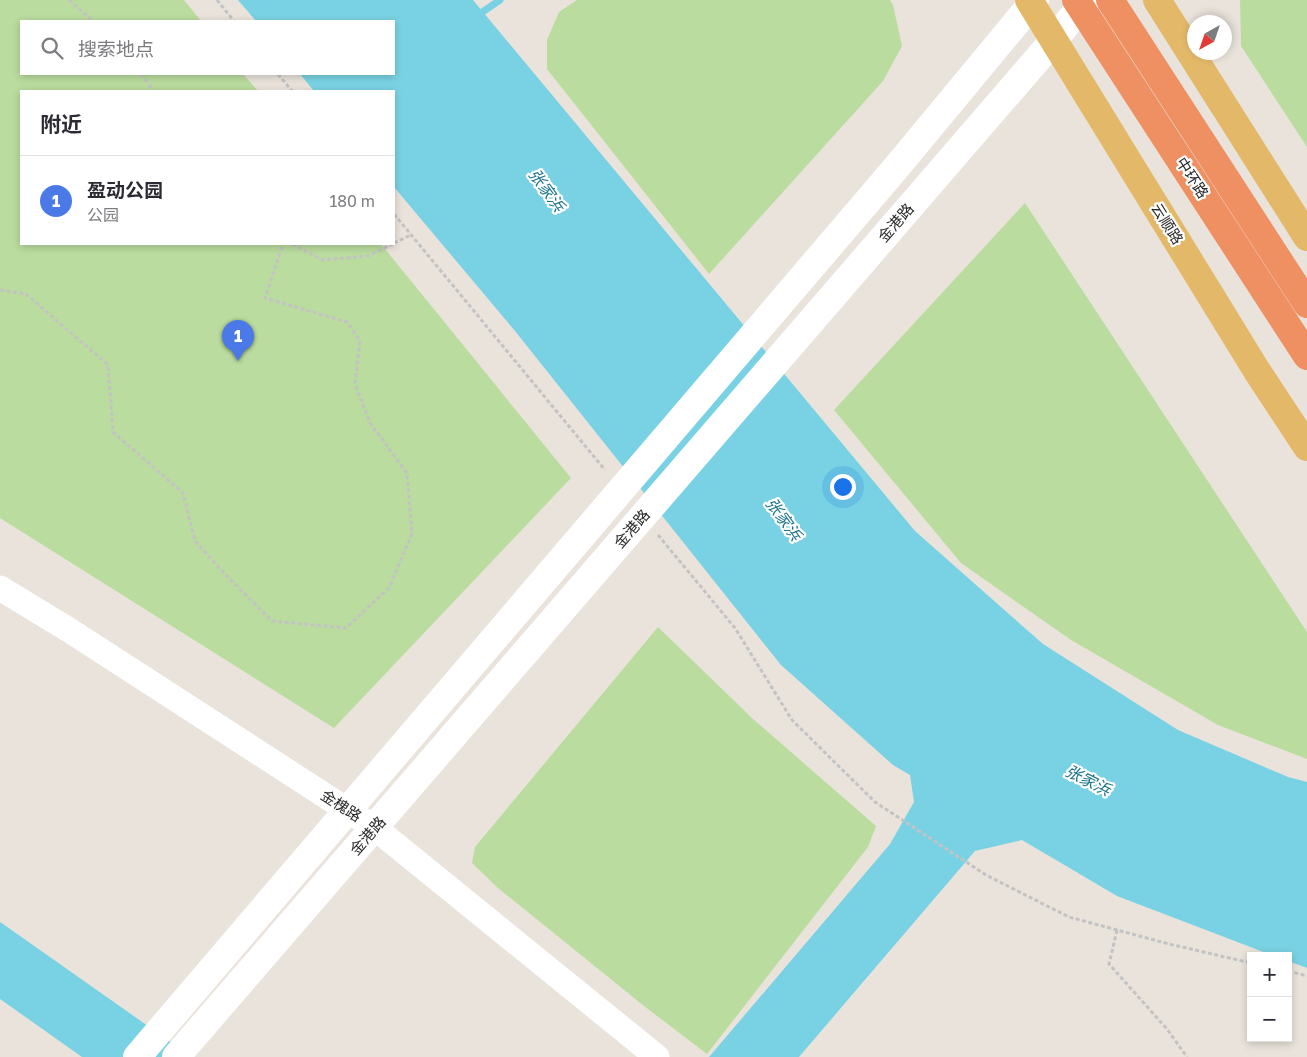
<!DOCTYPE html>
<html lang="zh">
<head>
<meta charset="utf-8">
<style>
	:root { --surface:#fff; --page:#f2f2f3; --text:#2b2b33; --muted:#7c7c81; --line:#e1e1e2; --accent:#4b7ae8 }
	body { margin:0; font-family:"Golos Text","Noto Sans SC",sans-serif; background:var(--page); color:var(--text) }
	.controls { position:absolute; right:15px; bottom:15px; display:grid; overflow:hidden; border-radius:0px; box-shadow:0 2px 8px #0003 }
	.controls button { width:45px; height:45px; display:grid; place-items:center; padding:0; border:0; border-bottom:1px solid var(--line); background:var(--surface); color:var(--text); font:25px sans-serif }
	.compass { position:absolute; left:1187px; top:15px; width:45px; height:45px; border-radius:50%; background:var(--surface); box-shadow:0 2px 8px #0003; rotate:220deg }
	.you { position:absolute; left:842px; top:486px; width:18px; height:18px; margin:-12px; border:4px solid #fff; border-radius:50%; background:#1a73e8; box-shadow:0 0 0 8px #1a73e833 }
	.badge { display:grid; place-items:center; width:32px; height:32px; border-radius:50%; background:var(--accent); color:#fff; font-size:16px; font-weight:700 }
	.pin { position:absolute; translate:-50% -41px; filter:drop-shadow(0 1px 2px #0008) }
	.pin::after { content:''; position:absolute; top:26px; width:18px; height:15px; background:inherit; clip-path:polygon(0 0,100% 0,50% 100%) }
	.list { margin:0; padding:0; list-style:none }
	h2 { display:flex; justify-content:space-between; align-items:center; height:65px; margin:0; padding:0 20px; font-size:21px }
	h2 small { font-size:16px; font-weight:400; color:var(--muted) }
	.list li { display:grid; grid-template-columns:32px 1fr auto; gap:15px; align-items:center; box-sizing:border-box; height:90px; padding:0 20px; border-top:1px solid var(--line) }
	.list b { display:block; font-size:19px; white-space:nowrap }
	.list p { margin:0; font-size:16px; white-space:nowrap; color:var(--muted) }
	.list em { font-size:16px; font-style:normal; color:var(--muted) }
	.icon { flex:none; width:28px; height:28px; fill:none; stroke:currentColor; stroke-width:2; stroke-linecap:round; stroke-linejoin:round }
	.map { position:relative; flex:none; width:1307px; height:1057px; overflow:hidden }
	.search { position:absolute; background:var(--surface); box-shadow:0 2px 8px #0003; left:20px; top:20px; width:375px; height:55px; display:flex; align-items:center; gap:12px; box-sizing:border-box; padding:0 18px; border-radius:0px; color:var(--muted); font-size:19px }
	.panel { position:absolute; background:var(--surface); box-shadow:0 2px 8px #0003; left:20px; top:90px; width:375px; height:155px; border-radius:0px }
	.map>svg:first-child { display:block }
</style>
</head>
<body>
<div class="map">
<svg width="1307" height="1057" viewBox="0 0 1307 1057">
	<rect width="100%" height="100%" fill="#eae3dc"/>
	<g fill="#badc9e">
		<polygon points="0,0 184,0 201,21 21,21 21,74 243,74 258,91 21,91 21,244 381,244 571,478 334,728 0,518"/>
		<polygon points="577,0 890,0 893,5 902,46 883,81 709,274 547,69 547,40 559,12"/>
		<polygon points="1240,0 1307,0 1307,147 1241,46"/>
		<polygon points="1025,203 1307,632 1307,759 1218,725 1071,640 961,563 834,410"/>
		<polygon points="658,627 753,719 876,826 868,847 707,1054 644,1006 498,888 472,863 475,847"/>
	</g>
	<g fill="#79d2e3">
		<polygon points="238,0 473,0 915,531 1043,644 1178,730 1288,777 1307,782 1307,968 1288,961 1288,956 1274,956 1117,896 1022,840 975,851 799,1057 709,1057 890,844 914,802 910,775 893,765 781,665 515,331 394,187 394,91 314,91 300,74 394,74 394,21 256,21"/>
		<polygon points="0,922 3,924 192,1057 82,1057 0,999"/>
	</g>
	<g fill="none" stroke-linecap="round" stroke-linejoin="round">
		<polyline stroke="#79d2e3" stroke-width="7" points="475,17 500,0"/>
		<g stroke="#c3c3c3" stroke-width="3" stroke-dasharray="4 2.5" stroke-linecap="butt">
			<polyline points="69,0 93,21"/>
			<polyline points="217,0 234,21"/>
			<polyline points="141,74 154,91"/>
			<polyline points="278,74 292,91"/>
			<polyline points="394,214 605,470"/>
			<polyline points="394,243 411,235"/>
			<polyline points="292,244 323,260 368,256 393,244"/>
			<polyline points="0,290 26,294 108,365 113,432 183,493 195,541 225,574 272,621 346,628 389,588 412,533 407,473 370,423 355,384 360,341 347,322 265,298 283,244"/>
			<polyline points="658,535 735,628 792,720 875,802 986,875 1069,917 1169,944 1251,963"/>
			<polyline points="1117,930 1109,964 1167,1029 1187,1057"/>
			<polyline points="1288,971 1307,976"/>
		</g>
		<polyline stroke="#fff" stroke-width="25" points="0,588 69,630 375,828 657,1057"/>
		<g stroke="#fff" stroke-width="28">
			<polyline points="137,1057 895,169 1035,0"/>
			<polyline points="176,1057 1054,40 1086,0"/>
		</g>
		<g stroke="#e3b969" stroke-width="28">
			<polyline points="1029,0 1257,371 1307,447"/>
			<polyline points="1157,0 1307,237"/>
		</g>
		<g stroke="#ef9063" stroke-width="28">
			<polyline points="1076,0 1307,356"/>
			<polyline points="1110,0 1307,304"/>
		</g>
	</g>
	<g text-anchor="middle" stroke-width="4.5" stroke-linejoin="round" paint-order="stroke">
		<g font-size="15" fill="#292929" stroke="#fff">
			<text transform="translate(1192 178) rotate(57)" y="5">中环路</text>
			<text transform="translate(896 223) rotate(-49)" y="5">金港路</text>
			<text transform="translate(1167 224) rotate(58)" y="5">云顺路</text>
			<text transform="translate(632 529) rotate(-49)" y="5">金港路</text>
			<text transform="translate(341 806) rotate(33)" y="5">金槐路</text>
			<text transform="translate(368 836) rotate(-49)" y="5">金港路</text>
		</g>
		<g font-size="16" font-style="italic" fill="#1a728d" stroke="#fff">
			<text transform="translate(547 190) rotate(54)" y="6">张家浜</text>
			<text transform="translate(784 519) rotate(54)" y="6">张家浜</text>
			<text transform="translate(1088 780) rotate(27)" y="6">张家浜</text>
		</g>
	</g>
</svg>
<div class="controls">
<button>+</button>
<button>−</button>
</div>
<svg class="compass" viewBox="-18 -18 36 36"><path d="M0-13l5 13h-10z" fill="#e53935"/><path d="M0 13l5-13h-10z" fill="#7c7c81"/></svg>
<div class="you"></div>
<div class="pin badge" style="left:238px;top:361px">1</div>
<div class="search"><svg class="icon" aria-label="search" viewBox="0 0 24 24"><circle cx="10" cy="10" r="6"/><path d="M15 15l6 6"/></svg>搜索地点</div>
<section class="panel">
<h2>附近<small></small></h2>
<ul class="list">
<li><span class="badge">1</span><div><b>盈动公园</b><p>公园</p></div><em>180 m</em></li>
</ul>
</section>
</div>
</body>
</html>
